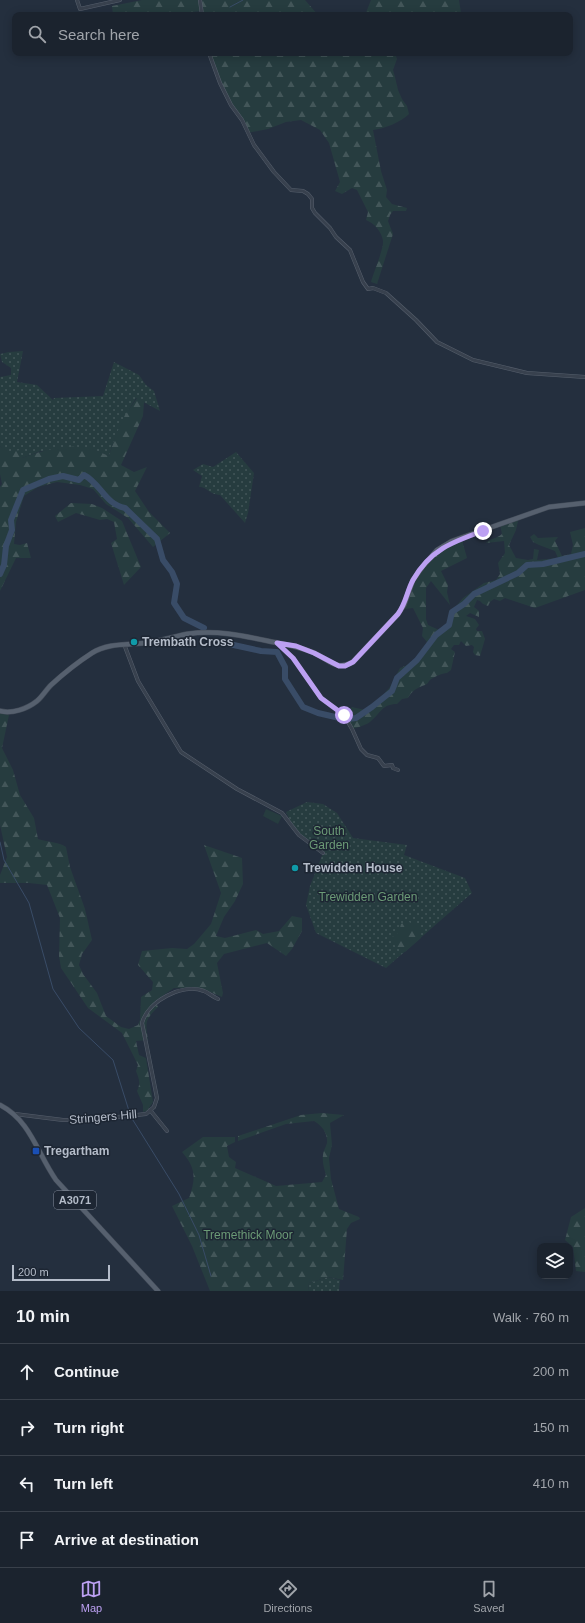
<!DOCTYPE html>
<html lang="en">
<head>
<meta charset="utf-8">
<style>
	:root { --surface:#1b232e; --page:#242b36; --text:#f1f3f6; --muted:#a0a4aa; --line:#39404a; --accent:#bca0f2 }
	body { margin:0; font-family:Helvetica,sans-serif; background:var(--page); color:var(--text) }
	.controls { position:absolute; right:12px; bottom:12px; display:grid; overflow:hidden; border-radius:8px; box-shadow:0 2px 10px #0003 }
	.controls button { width:36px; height:36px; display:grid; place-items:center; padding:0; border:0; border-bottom:1px solid var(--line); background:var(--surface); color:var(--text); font:20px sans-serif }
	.scale { position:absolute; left:12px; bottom:10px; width:98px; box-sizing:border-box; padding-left:4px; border:2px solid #b4bcc9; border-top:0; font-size:11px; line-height:14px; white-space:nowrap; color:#b4bcc9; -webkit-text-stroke:3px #1d2633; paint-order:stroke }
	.stop { position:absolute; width:12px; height:12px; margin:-9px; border:3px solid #bca0f2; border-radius:50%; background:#fff }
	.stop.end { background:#bca0f2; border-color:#fff; box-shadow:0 1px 4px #0008 }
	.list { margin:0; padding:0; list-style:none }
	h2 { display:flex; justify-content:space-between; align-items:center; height:52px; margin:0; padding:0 16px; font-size:17px }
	h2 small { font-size:13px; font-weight:400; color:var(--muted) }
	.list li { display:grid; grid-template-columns:26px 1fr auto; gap:12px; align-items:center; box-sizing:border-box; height:56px; padding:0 16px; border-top:1px solid var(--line) }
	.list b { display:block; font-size:15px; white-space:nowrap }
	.list em { font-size:13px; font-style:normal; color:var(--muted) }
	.icon { flex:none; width:22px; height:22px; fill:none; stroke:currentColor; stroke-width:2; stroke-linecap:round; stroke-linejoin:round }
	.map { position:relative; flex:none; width:585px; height:1291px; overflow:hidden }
	.search { position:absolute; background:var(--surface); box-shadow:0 2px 10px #0003; left:12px; right:12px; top:12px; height:44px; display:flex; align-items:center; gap:10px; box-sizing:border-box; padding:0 14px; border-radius:8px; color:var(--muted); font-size:15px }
	.sheet { height:276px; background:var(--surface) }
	nav { display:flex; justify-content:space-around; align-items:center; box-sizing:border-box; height:56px; border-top:1px solid var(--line); background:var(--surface); font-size:11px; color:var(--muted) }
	nav a { display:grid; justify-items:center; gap:2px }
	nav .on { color:var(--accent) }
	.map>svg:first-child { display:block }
</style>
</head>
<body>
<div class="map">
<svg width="585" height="1291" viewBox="0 0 585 1291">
	<defs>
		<pattern id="grass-dots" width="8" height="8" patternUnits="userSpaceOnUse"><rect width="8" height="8" fill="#263c3f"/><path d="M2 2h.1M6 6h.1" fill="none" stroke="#435659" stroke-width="1.8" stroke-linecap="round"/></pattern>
		<pattern id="forest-firs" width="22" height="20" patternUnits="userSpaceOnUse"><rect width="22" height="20" fill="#263c3f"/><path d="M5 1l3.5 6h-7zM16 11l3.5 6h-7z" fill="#435659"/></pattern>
	</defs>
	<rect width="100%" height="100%" fill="#242f3e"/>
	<g fill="url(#grass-dots)">
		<path d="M23 351 17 382 37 385 53 400 54 398 103 396 114 362 139 375 146 385 154 391 160 411 136 398C124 417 115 435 109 456L91 449 41 451 22 458 3 449 0 446V377L11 375V368L2 362 0 354 9 352Z"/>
		<path d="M236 452 254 473 248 513 245 523 220 495C208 494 208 487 199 487L202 476 193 470 203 464 213 467Z"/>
		<polygon points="307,802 323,804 337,813 353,838 407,845 404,855 465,878 472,893 386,968 316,933 306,905 310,886 323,853 295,831 286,812"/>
		<polygon points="328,1277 340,1280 339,1291 308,1291 309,1283"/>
	</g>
	<g fill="url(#forest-firs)">
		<polygon points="142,0 305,0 318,15 202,15 202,11 184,13 185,15 113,15 112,6"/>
		<polygon points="371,0 459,0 461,13 461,15 410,15 408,12 403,15 365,15"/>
		<path d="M209 53H395L397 59 393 70 395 77 398 90 402 99 407 106 409 114C401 122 384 129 373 130L381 171 387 190 386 197 392 204 407 208 406 211H393L390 215 388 221 393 234 377 284 371 282C373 274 384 248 383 241 382 232 374 223 366 220L368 212 357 190 352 188 342 194 335 191 340 182 329 143 320 130 301 120 286 122 268 129 247 133C243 122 236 113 230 103 222 87 216 70 209 53Z"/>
		<path d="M137 398 144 402 143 416 121 465 134 472 147 467 135 491 149 512 170 533 153 547 128 518 106 504 93 489 80 485 57 482 38 487 24 496 16 522 14 544 20 545 27 543 31 558H16L0 591V487L2 484 0 474V446C6 452 12 452 20 450L22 458C44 450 68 443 92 449 98 451 103 454 109 456L115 437 125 415Z"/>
		<polygon points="71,503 92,504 102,508 122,521 141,567 124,585 111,543 117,539 114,522 107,519 100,520 76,513 58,522 55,516"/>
		<path d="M519 517 516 530 509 545 516 558 528 560 533 559 534 549 539 550 537 560 558 558 555 551 539 545 533 542 530 537 534 534 538 538 558 537 555 541 562 556 571 554 573 545 570 532 585 528V590L535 608 505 598 500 601 494 599 490 602 488 606 483 604 480 601 477 600 474 607 479 611V617L470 613 466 616 475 619 479 625 476 629 477 631H482L485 639 480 656 475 655 473 652 474 647 472 645 466 646 461 641 459 645H454L451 649 455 652 451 670 447 673C442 673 434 677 430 680 428 682 428 684 425 685 419 687 412 690 408 698L402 699 397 704C382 704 381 713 371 721 367 725 358 727 353 729L344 715 352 707 369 711 390 687 400 668C413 664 421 654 427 642L422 636 423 628 413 608 405 609C417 575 426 554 462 540L467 558 441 571 448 585 447 592 450 605 431 581 426 588V619L428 625 439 630 448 622 452 611 463 598 484 583 496 580 500 574 498 563 505 553 504 541 486 543C490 538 497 539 502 534L500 525Z"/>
		<path d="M0 713 9 715 2 748 13 770 20 795 34 818 38 839C47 842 59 842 66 847L70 867 85 909 92 940 82 954 79 965 83 974 97 993 106 1016 121 1027 129 1029 138 1025 140 1020 141 997 152 990 153 982 138 965 142 951 172 948 187 949 194 944 211 924 221 893 204 845 242 858 243 884 235 901 224 917 216 936 225 938 256 930 263 934 279 931 292 916 302 918V931L292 949 286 956 267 943 224 954 217 963 223 993 222 997 203 989 174 988 155 1001 158 1007C145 1020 145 1022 148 1040L136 1041 139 1055 146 1058 153 1102 147 1111 143 1112V1105L137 1091C141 1083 139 1079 136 1071L138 1065 122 1033 88 1008 61 968 59 956 60 918 47 885 29 883H0V875L7 857 0 825Z"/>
		<polygon points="407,921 419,927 421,938 405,952 395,946 394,942 391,940 391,938 399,932 401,924"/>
		<path d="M322 1113 344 1115 330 1123 332 1145 329 1158 331 1179 339 1209 359 1217 360 1219 351 1223 347 1229 343 1280 328 1277 309 1283 308 1291H210L192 1246 172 1206 189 1198C196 1178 196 1168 182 1152L203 1137H235V1142L227 1146 229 1157 236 1162 235 1168 276 1186 322 1182 326 1175C324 1168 322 1162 323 1155 323 1151 326 1147 327 1143 328 1133 322 1126 314 1121L286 1124 238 1141V1136L301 1115Z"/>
		<polygon points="585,1208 585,1272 576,1271 573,1247 565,1240 571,1217"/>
	</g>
	<polygon fill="#263c3f" points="266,809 282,816 278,824 263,816"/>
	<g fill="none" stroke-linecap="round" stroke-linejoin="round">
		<g stroke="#394c67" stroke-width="1">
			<polyline points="230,7 243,0"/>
			<polyline points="0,842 4,860 29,903 53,989 79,1028 113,1060 130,1114"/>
			<polyline points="131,1117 179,1194 199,1235 211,1276"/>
		</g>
		<g stroke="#394c67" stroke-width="6">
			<path d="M0 574 4 565 6 546 12 530 11 520 23 490 49 479 63 476 79 480 84 475C100 483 106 505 125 508L157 539 163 560 172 572 177 584 174 603 184 618 204 628"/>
			<polyline points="229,644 261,651 277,652 285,667 285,679 303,707 318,713 344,719"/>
			<polyline points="348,719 356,718 372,707 392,691 397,678 417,660 436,635 449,625 452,612 464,604 474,594 518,573 527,565 543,564 585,554"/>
		</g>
		<g stroke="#565f6c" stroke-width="4">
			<g id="street">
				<polyline points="77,0 80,9 120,0"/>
				<polyline points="200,0 202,15"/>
				<polyline points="209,53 220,83 231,105 242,120 254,145 274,172 291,190 303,191 308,194 312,199 312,208 315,213 330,228 336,237 350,250 363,282 368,289 373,288 386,293 416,320 437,342 473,360 527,373 585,377"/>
				<polyline points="124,644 138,681 181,752 237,789 282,813 299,835 323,853"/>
				<polyline points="279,644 293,658 321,698 344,715 352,729 361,749 367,755 378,758 384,766 392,765 393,768 398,770"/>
				<polyline points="150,1110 167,1131"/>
				<path d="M15 1114 63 1120H93L118 1117 146 1114 154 1107 157 1098 142 1023C148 1001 182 983 204 991 209 993 213 997 218 999"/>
			</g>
		</g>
		<g stroke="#414a57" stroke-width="5.5">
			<g id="primary">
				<path d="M0 711C12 714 27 709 37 701 42 697 46 690 51 685 63 674 78 662 92 653 107 643 127 645 145 643 159 641 173 637 187 634 216 630 240 635 268 641 283 644 297 646 312 652 328 658 335 672 353 662L398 614 404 605 413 580 423 566 437 550 452 541 549 507 585 503"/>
				<path d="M0 1105C31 1121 37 1153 56 1180L158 1291"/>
			</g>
		</g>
		<use href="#street" stroke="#38414e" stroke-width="3"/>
		<use href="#primary" stroke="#56606e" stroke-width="4.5"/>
	</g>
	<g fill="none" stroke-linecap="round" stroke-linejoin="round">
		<path stroke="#bca0f2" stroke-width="5" d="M344 715 321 698 293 658 277 643 296 646 314 653 339 666H345L353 662 398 614C406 603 407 591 413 580 430 550 452 542 483 531"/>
	</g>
	<g fill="#0f9aa8" stroke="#1d2633" stroke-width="1.5">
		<circle cx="134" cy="642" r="4"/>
		<circle cx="295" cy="868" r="4"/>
	</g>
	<rect fill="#1a4fb4" stroke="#1d2633" stroke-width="1.5" x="32" y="1147" width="8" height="8" rx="2"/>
	<g text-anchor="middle" stroke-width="3" stroke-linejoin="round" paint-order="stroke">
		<rect fill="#1d2633" stroke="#878f9c" stroke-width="1" x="54" y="1191" width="42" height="18" rx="3"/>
		<g font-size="11" font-weight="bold" fill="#b4bcc9">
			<text x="75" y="1204">A3071</text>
		</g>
		<g font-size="12" font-weight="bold" fill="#b4bcc9" stroke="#1d2633" text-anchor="start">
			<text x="142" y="646">Trembath Cross</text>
			<text x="303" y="872">Trewidden House</text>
			<text x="44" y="1155">Tregartham</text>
		</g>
		<g font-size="12" fill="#6b9a76" stroke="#1d2633">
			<text x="329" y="835">South<tspan x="329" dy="14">Garden</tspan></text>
			<text x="368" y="901">Trewidden Garden</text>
			<text x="248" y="1239">Tremethick Moor</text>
		</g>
		<g font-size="12" fill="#b4bcc9" stroke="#1d2633">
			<text transform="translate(103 1117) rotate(-5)" y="4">Stringers Hill</text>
		</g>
	</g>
</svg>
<div class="controls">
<button><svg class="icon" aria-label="layers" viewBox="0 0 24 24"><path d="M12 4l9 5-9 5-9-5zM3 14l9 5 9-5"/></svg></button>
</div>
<div class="scale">200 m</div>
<div class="stop" style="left:344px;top:715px"></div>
<div class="stop end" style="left:483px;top:531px"></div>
<div class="search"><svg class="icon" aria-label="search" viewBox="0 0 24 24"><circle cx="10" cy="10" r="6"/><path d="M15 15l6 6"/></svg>Search here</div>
</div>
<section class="sheet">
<h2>10 min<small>Walk · 760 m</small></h2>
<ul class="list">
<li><svg class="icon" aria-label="ahead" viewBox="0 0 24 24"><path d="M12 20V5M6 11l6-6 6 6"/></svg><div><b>Continue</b></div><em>200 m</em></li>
<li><svg class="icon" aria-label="right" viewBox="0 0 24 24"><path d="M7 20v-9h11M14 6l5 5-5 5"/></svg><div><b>Turn right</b></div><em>150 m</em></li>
<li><svg class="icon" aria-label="left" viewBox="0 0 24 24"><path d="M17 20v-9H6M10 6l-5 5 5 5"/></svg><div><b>Turn left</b></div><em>410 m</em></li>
<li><svg class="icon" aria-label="arrive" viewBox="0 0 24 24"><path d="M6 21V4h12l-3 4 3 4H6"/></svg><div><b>Arrive at destination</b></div></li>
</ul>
</section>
<nav>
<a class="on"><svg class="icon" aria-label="map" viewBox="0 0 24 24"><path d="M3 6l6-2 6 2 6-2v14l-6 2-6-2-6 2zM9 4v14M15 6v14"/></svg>Map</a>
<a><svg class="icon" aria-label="directions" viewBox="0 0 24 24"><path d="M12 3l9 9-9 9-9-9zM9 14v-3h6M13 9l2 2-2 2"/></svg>Directions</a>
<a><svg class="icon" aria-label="saved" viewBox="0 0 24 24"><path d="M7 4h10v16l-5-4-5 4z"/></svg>Saved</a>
</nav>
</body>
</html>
